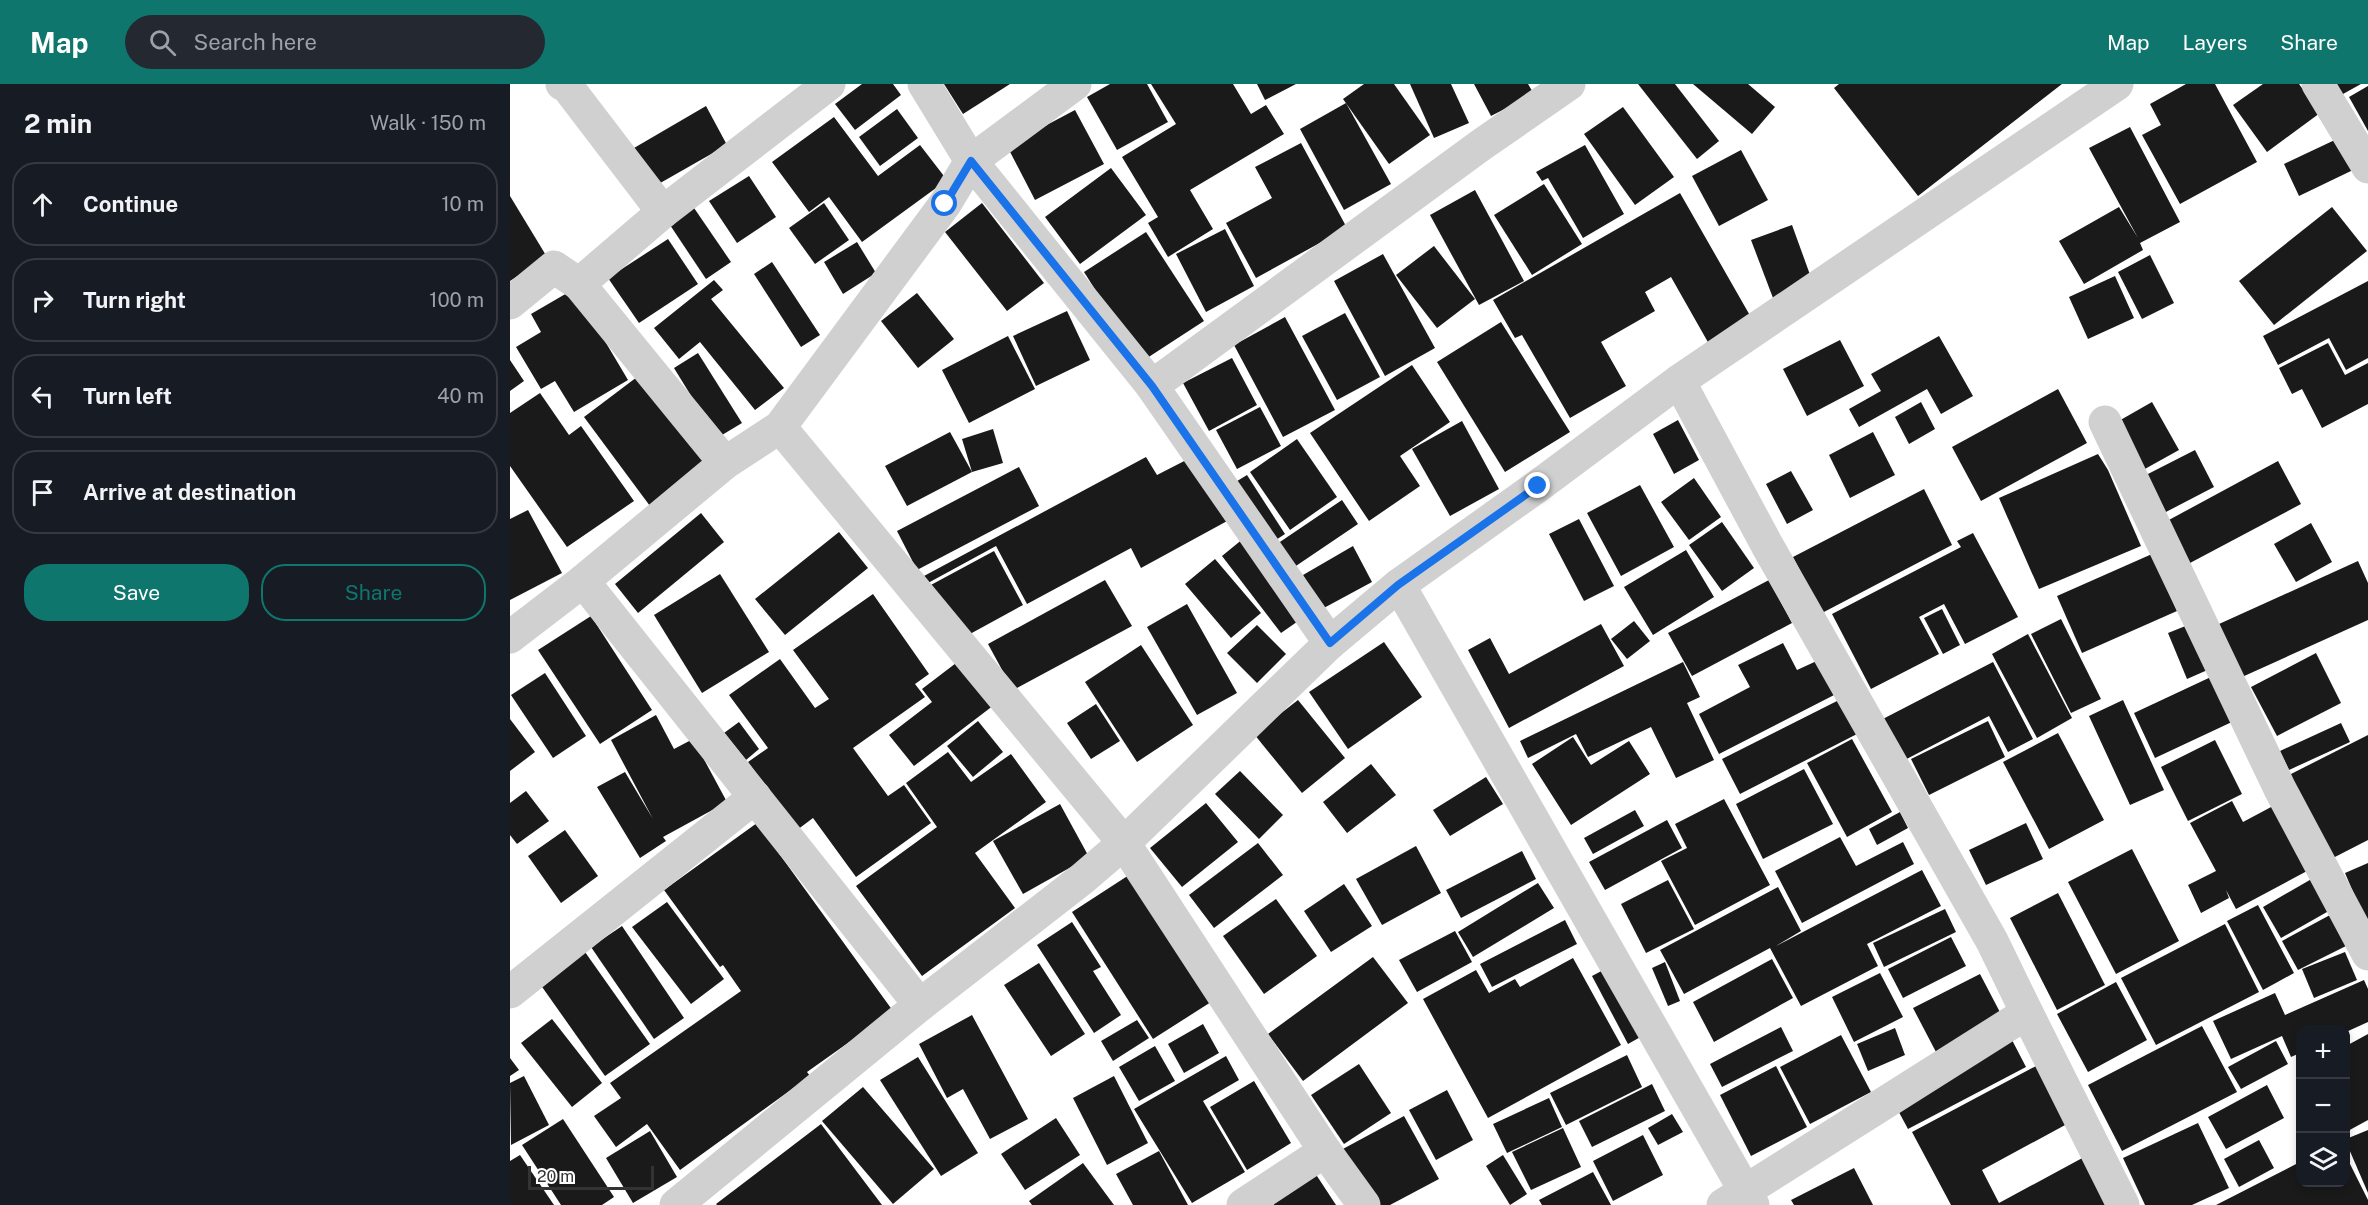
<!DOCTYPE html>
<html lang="en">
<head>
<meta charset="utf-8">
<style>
	:root { --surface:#171b24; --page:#242831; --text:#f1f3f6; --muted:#9ea1a6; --line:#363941; --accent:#0f766e }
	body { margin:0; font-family:"Public Sans",sans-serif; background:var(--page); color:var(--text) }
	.controls { position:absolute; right:18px; bottom:18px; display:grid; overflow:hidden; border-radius:12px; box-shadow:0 3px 9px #0003 }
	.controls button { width:54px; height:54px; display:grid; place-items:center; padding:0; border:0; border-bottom:2px solid var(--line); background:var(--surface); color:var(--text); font:30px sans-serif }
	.scale { position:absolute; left:18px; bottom:15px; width:126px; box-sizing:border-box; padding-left:6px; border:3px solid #333; border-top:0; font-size:16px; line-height:21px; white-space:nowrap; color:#333; -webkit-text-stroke:4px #fff; paint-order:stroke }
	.stop { position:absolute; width:18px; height:18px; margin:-14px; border:4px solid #1a73e8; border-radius:50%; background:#fff }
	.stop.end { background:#1a73e8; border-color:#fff; box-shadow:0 2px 6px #0008 }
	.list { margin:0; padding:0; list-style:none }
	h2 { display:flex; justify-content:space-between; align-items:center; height:78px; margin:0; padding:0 24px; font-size:26px }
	h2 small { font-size:20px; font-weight:400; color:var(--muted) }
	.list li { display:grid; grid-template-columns:39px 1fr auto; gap:18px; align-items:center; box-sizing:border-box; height:84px; margin:0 12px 12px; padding:0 12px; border:2px solid var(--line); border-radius:24px }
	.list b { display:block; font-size:22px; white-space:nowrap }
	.list em { font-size:20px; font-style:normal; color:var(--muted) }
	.actions { display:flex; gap:12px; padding:18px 24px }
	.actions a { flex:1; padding:14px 0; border:2px solid var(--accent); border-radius:24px; text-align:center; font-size:21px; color:var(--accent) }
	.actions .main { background:var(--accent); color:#fff }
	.icon { flex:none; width:33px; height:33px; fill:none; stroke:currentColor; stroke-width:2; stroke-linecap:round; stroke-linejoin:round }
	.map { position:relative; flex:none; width:1858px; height:1121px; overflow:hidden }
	header { display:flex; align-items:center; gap:36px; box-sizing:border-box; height:84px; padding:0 30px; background:var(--accent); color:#fff }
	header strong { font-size:28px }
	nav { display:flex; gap:33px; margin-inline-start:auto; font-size:21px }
	.search { width:420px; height:54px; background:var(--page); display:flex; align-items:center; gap:15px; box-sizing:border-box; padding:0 21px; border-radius:33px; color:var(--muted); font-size:22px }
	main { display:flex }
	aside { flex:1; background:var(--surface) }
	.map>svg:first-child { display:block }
</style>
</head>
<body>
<header>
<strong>Map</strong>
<div class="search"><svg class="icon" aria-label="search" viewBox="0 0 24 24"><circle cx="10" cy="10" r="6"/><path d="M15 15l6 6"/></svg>Search here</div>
<nav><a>Map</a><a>Layers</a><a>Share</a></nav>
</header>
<main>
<aside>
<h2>2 min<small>Walk · 150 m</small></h2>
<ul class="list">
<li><svg class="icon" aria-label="ahead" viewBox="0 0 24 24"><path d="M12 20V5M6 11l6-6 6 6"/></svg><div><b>Continue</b></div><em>10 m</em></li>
<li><svg class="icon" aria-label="right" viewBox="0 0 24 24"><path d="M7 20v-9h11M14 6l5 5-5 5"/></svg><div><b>Turn right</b></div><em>100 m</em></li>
<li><svg class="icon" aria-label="left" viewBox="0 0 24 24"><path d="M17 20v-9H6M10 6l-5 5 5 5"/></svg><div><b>Turn left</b></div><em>40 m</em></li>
<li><svg class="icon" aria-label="arrive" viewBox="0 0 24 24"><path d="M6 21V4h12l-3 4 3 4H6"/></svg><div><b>Arrive at destination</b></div></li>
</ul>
<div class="actions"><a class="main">Save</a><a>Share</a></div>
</aside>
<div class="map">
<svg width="1858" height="1121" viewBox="0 0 1858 1121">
	<rect width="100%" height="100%" fill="#fff"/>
	<g fill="#1a1a1a">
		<polygon points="352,0 383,0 391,11 345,46 325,20"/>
		<polygon points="434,0 500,0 453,30"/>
		<polygon points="600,0 637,0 658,38 607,66 577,13"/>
		<polygon points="641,0 723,0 741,30 756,21 774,50 680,106 703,145 658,173 638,139 648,133 612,73 666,40"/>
		<polygon points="747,0 786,0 755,16"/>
		<polygon points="854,0 884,0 920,51 879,80 833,15"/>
		<polygon points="900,0 941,0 959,39 924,54"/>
		<polygon points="964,0 1018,0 1024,10 981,32"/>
		<polygon points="1128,0 1165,0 1209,57 1187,75"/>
		<polygon points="1183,0 1238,0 1265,23 1242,50"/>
		<polygon points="1329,0 1552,0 1408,112 1324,4"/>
		<polygon points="1676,0 1705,0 1747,78 1670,120 1632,51 1651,41 1640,20"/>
		<polygon points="1753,0 1789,0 1810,29 1757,68 1723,21"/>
		<polygon points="1816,0 1851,0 1824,15"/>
		<polygon points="1858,2 1858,47 1839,13"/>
		<polygon points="836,19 881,100 834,126 790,45"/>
		<polygon points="196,22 217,61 145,102 124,64"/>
		<polygon points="1113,23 1164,93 1125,121 1074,50"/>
		<polygon points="387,25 408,54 370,82 349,53"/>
		<polygon points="565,26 594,80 525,116 497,62"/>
		<polygon points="324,33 368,92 410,61 437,96 352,158 319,113 299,128 262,78"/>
		<polygon points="1620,43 1670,138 1630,159 1633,166 1574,200 1549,157 1609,123 1628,154 1579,64"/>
		<polygon points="1829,54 1843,86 1789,112 1774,80"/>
		<polygon points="791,59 837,144 746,194 716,139 762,114 745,83"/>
		<polygon points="1075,61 1114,130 1073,154 1038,94 1032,97 1026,88"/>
		<polygon points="1231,66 1258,116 1209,142 1182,92"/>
		<polygon points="601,84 636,131 570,180 535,133"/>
		<polygon points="239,92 266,133 227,159 199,117"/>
		<polygon points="1034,100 1072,160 1022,191 984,131"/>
		<polygon points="965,106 1014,197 969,221 920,131"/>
		<polygon points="1170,109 1242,235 1199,260 1161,193 1135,208 1145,227 1091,258 1116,302 1060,334 1012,251 1005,254 983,216"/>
		<polygon points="0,112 37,173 0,197"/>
		<polygon points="314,119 339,156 305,180 279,144"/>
		<polygon points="472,119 534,199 497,227 435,148"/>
		<polygon points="182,121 221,178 196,195 158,138"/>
		<polygon points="1822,123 1857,167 1764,241 1729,197"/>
		<polygon points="1282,141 1303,199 1263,214 1241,156"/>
		<polygon points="715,145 744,202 696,228 666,170"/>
		<polygon points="636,148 694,237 631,278 574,188"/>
		<polygon points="158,155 188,200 129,239 98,194"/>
		<polygon points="347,158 366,189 333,210 314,178"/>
		<polygon points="924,162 965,215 927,244 886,191"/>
		<polygon points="873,170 925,264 875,292 824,197"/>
		<polygon points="1640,171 1664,219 1632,235 1608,188"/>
		<polygon points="262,178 310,251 291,263 244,190"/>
		<polygon points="1605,192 1624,234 1578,255 1559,213"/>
		<polygon points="204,196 213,206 201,215 274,304 245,326 190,258 169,275 144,244"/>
		<polygon points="1858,197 1858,274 1836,286 1819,254 1768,281 1753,252"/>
		<polygon points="64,205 118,296 64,328 45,297 31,305 6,263 31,248 21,230"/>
		<polygon points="407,209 444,255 408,284 371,237"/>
		<polygon points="557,227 580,276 526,302 503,252"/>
		<polygon points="835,229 870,293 827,316 792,252"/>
		<polygon points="775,233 825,326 773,353 724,261"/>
		<polygon points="991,238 1060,348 995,388 927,278"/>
		<polygon points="498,252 525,305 459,339 432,286"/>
		<polygon points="1429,252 1463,312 1431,330 1417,305 1349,343 1339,325 1371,307 1361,290"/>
		<polygon points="1330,256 1354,302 1297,332 1273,285"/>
		<polygon points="1818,259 1835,291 1858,279 1858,320 1812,344 1792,305 1782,310 1769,284"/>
		<polygon points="188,269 232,339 207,354 164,284"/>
		<polygon points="722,274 747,321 699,347 673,299"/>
		<polygon points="0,276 14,297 0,307"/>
		<polygon points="902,281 940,338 890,372 910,402 859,437 800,349"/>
		<polygon points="131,290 198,379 140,422 74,333"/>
		<polygon points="1548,305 1577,359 1471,417 1442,363"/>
		<polygon points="30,309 59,351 71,342 124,417 57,463 0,382 0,329"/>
		<polygon points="1411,318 1425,345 1399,360 1385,333"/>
		<polygon points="1642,318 1669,366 1633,386 1607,338"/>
		<polygon points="750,323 771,362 727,385 706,346"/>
		<polygon points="1168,336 1189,376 1164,390 1143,350"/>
		<polygon points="952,337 989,405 940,432 902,365"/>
		<polygon points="483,345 493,379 462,388 452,355"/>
		<polygon points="440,348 462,388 397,422 375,382"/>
		<polygon points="1363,348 1385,391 1340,414 1319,371"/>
		<polygon points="787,355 827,413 780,446 740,388"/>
		<polygon points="1685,366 1704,403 1654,429 1634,392"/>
		<polygon points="1588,370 1598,386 1631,462 1529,505 1489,414"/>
		<polygon points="684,372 719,436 631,484 621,464 517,520 486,462 418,499 414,492 636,373 647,391"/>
		<polygon points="1768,377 1791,420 1680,479 1657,437"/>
		<polygon points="509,383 529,422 407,486 387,447"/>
		<polygon points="1281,387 1303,426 1277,440 1256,400"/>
		<polygon points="737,391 775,450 758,461 719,402"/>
		<polygon points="1184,394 1211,433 1179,456 1151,418"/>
		<polygon points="1130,401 1164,463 1111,492 1077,429"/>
		<polygon points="1414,405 1442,461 1312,529 1283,473"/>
		<polygon points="832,416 848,440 777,488 761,464"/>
		<polygon points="18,426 52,489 0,516 0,435"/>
		<polygon points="191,429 214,458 128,529 105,500"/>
		<polygon points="1069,435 1104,502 1074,517 1039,450"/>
		<polygon points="1212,438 1244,484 1212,507 1179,461"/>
		<polygon points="1801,439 1822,478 1786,498 1764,460"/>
		<polygon points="329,448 358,484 275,551 245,515"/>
		<polygon points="1463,449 1508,533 1455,560 1434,520 1409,533 1429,570 1361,605 1322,530 1451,463 1447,457"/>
		<polygon points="734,454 794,533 771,549 712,472"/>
		<polygon points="843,462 862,498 812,525 793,491"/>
		<polygon points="1176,466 1204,513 1143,551 1114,503"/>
		<polygon points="484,467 513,521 449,556 419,502"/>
		<polygon points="1642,470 1667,527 1572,569 1547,512"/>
		<polygon points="705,475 751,529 721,554 675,500"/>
		<polygon points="1848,477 1858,499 1858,536 1732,593 1709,540"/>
		<polygon points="210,490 259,568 192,609 144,531"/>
		<polygon points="595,496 622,542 503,606 478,560"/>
		<polygon points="1259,496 1282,539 1182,592 1158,549"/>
		<polygon points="363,510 419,590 405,600 415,613 343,664 378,712 394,701 421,739 346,793 303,734 287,746 238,678 258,664 219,611 270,575 305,624 319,615 283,566"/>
		<polygon points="677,520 727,609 687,631 637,543"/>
		<polygon points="1432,525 1450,561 1433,570 1414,534"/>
		<polygon points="81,532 142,626 90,660 28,566"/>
		<polygon points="1551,535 1591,615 1561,629 1521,550"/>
		<polygon points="1124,537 1140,557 1117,575 1101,555"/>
		<polygon points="1683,539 1702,584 1677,595 1658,549"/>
		<polygon points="1091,540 1114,582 999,644 958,566 980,554 999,590"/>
		<polygon points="747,541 776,570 747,599 717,569"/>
		<polygon points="1518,550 1562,634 1527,654 1482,570"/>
		<polygon points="874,558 912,613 838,665 799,608"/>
		<polygon points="1273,559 1287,586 1311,575 1328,609 1209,670 1189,630 1240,603 1228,581"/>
		<polygon points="631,561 683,641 627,678 575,598"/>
		<polygon points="1806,569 1831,619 1767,652 1741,603"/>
		<polygon points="450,576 484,621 404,682 379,651 422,618 412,605"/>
		<polygon points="1173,578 1190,613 1177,619 1204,676 1166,694 1141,643 1078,673 1066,650 1018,674 1010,657"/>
		<polygon points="1483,578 1523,655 1498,668 1479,632 1389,679 1367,638"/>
		<polygon points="35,589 76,652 43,674 1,611"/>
		<polygon points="1703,592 1724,637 1645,674 1624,629"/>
		<polygon points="788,616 835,674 792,709 744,650"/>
		<polygon points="1329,616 1347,650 1230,710 1212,675"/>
		<polygon points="1613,616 1654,706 1620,721 1579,632"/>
		<polygon points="586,620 610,657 581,675 557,639"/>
		<polygon points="146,631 164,665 183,655 217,718 153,753 156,757 130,774 87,703 115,688 143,735 101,656"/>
		<polygon points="0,635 25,668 0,687"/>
		<polygon points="468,637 493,668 463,693 437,662"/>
		<polygon points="1478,637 1495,673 1419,711 1401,675"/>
		<polygon points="229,638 249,665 236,676 214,649"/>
		<polygon points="1831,639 1840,658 1779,686 1770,667"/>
		<polygon points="1548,649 1594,736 1539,765 1493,678"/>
		<polygon points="1858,651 1858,756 1821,775 1779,691"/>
		<polygon points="1063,653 1081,681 1119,657 1140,690 1061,741 1022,680"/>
		<polygon points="1342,655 1382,728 1337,753 1297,679"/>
		<polygon points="1705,656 1732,710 1678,737 1651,683"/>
		<polygon points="438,668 461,698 501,670 536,718 465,769 505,824 412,892 346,802 427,743 396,699"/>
		<polygon points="861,680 886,711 837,749 813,718"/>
		<polygon points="1294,685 1323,740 1253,775 1226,720"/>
		<polygon points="730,687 773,731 749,755 705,710"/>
		<polygon points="976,693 993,720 940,752 923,726"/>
		<polygon points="16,707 39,737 7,760 0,751 0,719"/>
		<polygon points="1214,715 1260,801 1185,841 1151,777 1177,764 1165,740"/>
		<polygon points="1722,717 1733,738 1763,722 1797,787 1726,825 1716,806 1719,814 1691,829 1678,801 1706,787 1680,739"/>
		<polygon points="696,719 728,758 672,803 640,764"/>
		<polygon points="550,720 579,773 513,810 483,757"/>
		<polygon points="1125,726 1134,742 1083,770 1074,754"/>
		<polygon points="1390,728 1398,744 1367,761 1359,745"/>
		<polygon points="1157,736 1172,764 1095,806 1079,778"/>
		<polygon points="247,739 383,927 297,988 300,992 170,1086 137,1040 106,1063 84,1032 111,1014 100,999 231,907 213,881 210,883 154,806"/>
		<polygon points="1516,739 1533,775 1476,801 1459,766"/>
		<polygon points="55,746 88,792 51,819 18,772"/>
		<polygon points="1330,753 1346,782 1393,758 1404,780 1292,839 1265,787"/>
		<polygon points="748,759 773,791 704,844 679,811"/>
		<polygon points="906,762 931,809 872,841 846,795"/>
		<polygon points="1622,765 1669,857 1606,890 1558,798"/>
		<polygon points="1012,767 1026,795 951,834 936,806"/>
		<polygon points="1858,779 1858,835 1855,836 1835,789"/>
		<polygon points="1412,786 1431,822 1357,860 1368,882 1291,922 1260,864 1174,910 1150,866 1268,803 1291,847 1266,862"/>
		<polygon points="619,791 701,918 643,955 562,828"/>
		<polygon points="1805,793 1824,824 1771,854 1753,823"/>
		<polygon points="1158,796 1184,845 1136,869 1111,820"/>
		<polygon points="1028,799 1044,824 963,873 948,848"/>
		<polygon points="834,800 862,842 821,868 794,827"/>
		<polygon points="1548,809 1595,901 1547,926 1500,834"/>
		<polygon points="766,815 807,872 754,910 713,852"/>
		<polygon points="157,818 214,895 181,920 122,843"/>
		<polygon points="1748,821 1784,889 1753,906 1717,837"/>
		<polygon points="1435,825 1446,848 1374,883 1363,859"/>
		<polygon points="1820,831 1836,862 1788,886 1772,857"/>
		<polygon points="1055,836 1067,860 982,903 970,880"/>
		<polygon points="562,838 591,883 583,887 611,931 584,949 527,861"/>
		<polygon points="1715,840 1749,908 1646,961 1611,894"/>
		<polygon points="112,842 174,934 144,955 81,863"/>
		<polygon points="945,847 962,878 907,908 889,876"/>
		<polygon points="1441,853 1456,882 1393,914 1378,885"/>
		<polygon points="75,868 140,960 95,992 30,900"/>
		<polygon points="1835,868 1847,896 1804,914 1792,885"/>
		<polygon points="863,873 898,919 793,997 758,950"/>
		<polygon points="1063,874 1111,961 978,1034 913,915 966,886 979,909 1005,895 1010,903"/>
		<polygon points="1262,875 1283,914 1204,958 1183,918"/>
		<polygon points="1155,878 1170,917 1158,922 1142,884"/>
		<polygon points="529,879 575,950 541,972 494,901"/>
		<polygon points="1099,883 1134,951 1118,960 1082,892"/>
		<polygon points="1370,889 1393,933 1344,958 1322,913"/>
		<polygon points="1470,890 1493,934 1426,968 1403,924"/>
		<polygon points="1854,896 1858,905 1858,938 1836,948 1836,946 1790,946 1790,969 1781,973 1772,952 1721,975 1703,937 1765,909 1775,931"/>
		<polygon points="1606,898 1637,956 1578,988 1547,930"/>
		<polygon points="462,931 518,1035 480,1055 453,1005 437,1014 409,960"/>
		<polygon points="42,935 92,999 62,1023 11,959"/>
		<polygon points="627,936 639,954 603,977 591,957"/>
		<polygon points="693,940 709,969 674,989 658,960"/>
		<polygon points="1692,942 1727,1008 1612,1067 1578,1001"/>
		<polygon points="1271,943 1283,967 1212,1003 1200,980"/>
		<polygon points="1385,944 1395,971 1358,987 1347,960"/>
		<polygon points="1858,950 1858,1036 1836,1048 1836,962"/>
		<polygon points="1331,951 1361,1008 1300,1040 1270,983"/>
		<polygon points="1502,956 1516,983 1398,1045 1384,1019"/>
		<polygon points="1766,957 1778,980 1731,1005 1718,983"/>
		<polygon points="645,962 665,997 629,1017 609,983"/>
		<polygon points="1117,971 1132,1003 1056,1041 1040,1009"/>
		<polygon points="716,972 729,996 693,1017 735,1088 682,1119 624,1025"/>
		<polygon points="408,973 468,1069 431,1092 370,996"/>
		<polygon points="0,974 9,986 0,992"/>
		<polygon points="849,980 881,1029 834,1060 801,1011"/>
		<polygon points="1266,982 1297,1043 1241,1072 1210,1011"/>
		<polygon points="1526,982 1557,1040 1472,1086 1489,1119 1576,1072 1602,1121 1441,1121 1402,1048"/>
		<polygon points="14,992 39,1041 1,1061 0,999"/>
		<polygon points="604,992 638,1059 597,1081 563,1014"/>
		<polygon points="744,997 781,1059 737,1086 700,1023"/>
		<polygon points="1142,1000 1155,1027 1082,1063 1069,1037"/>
		<polygon points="1757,1001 1774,1034 1716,1065 1698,1033"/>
		<polygon points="353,1003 424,1085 383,1120 312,1037"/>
		<polygon points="937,1006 963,1056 926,1076 899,1026"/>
		<polygon points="1039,1014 1052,1043 997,1069 983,1040"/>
		<polygon points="1162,1030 1173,1048 1148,1061 1138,1044"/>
		<polygon points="894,1032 929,1095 880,1121 860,1121 831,1066"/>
		<polygon points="546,1034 570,1071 515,1106 491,1070"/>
		<polygon points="53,1035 104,1113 92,1121 51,1121 12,1061"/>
		<polygon points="1688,1039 1719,1104 1682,1121 1635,1121 1613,1074"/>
		<polygon points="311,1040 372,1121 207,1121 206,1120"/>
		<polygon points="1053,1044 1071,1083 1021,1106 1002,1068"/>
		<polygon points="1858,1046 1858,1109 1836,1058 1836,1055"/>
		<polygon points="140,1047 167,1093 123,1119 96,1074"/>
		<polygon points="1133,1051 1153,1091 1103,1117 1083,1077"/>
		<polygon points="1749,1056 1764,1084 1729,1103 1714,1075"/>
		<polygon points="649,1067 678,1121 623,1121 606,1090"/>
		<polygon points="10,1071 44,1121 0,1121 0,1077"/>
		<polygon points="993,1071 1017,1110 1000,1121 976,1082"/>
		<polygon points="1836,1072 1858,1116 1858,1121 1706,1121 1790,1078 1790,1098 1836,1098"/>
		<polygon points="573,1079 604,1121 522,1121 519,1117"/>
		<polygon points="1344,1084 1363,1121 1284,1121 1281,1116"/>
		<polygon points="1083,1088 1101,1121 1032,1121 1029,1116"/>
		<polygon points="805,1089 826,1121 764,1121 762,1117"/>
	</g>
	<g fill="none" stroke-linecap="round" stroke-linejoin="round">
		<g stroke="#d0d0d0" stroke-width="33">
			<polyline points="52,0 56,1 153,128 319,0"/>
			<polyline points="414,0 461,77 642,302 820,559"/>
			<polyline points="1808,0 1858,83"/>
			<polyline points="69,200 215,379"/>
			<polyline points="0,219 44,183 69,200 153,128"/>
			<polyline points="1169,297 1257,461 1482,857 1517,929"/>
			<polyline points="642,302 971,61 1059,0"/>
			<polyline points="1595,338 1770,705 1858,870"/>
			<polyline points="270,343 614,759 815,1067 854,1121"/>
			<polyline points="73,497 410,921"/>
			<polyline points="889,501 1243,1121"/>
			<polyline points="0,553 73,497 215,379 270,343 435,120 461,77 565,0"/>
			<polyline points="0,908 245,713"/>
			<polyline points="166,1121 410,921 572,795 614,759 820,559 889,501 1028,402 1169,297 1607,0"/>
			<polyline points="733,1121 815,1067"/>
			<polyline points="1213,1121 1517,929 1613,1121"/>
		</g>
	</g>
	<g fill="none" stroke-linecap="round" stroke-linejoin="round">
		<polyline stroke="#1a73e8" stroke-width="8" points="435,120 461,77 642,302 820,559 888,501 1028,402"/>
	</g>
</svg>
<div class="controls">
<button>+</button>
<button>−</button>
<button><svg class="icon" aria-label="layers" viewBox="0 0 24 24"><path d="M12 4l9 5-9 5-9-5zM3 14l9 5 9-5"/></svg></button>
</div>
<div class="scale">20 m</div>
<div class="stop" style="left:435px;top:120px"></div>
<div class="stop end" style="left:1028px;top:402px"></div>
</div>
</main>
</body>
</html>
